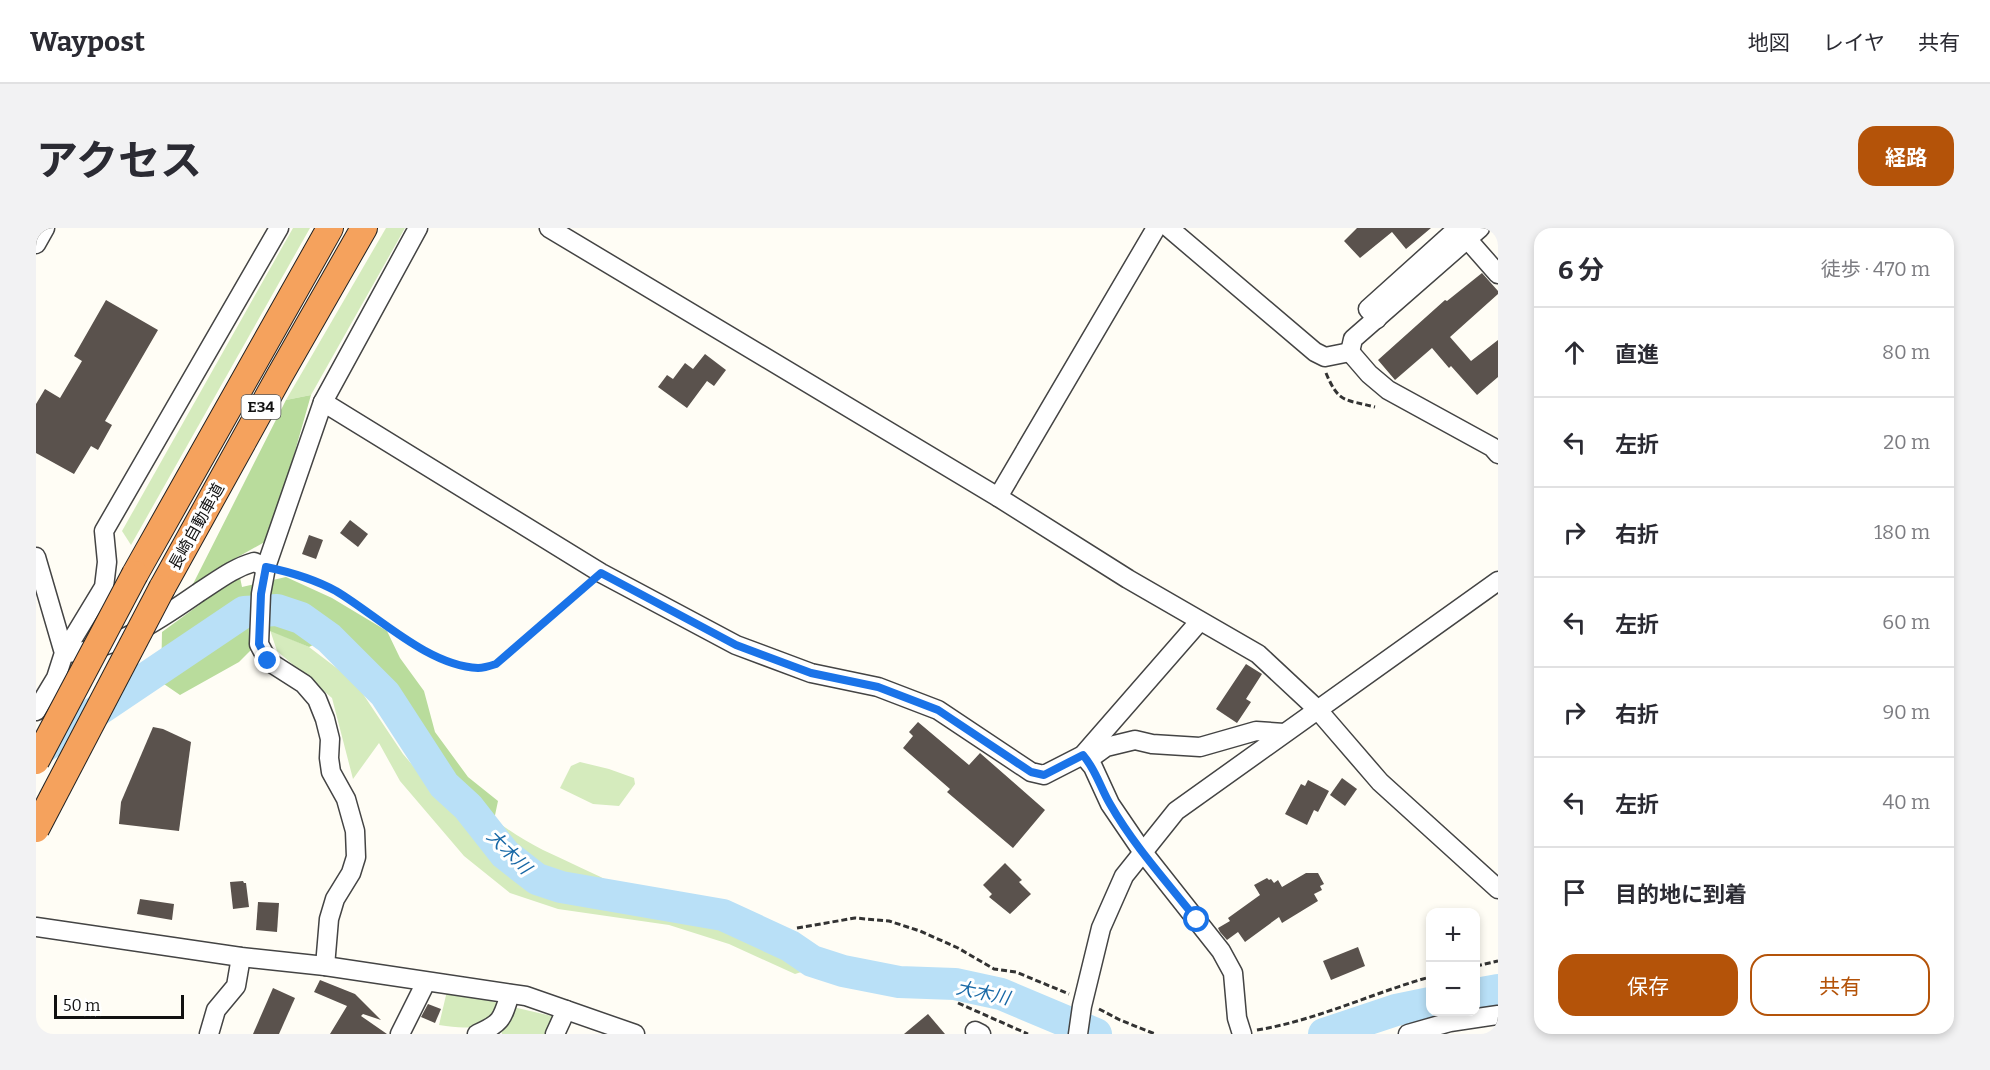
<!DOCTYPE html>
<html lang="ja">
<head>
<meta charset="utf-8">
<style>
	:root { --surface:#fff; --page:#f2f2f3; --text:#2b2b33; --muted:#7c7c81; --line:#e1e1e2; --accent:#b45309 }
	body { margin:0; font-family:Bitter,"Noto Sans JP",serif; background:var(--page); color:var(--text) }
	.controls { position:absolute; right:18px; bottom:18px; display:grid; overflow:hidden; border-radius:12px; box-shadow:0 3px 9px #0003 }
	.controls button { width:54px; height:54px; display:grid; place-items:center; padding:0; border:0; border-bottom:2px solid var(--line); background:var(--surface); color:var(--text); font:30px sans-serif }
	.scale { position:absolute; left:18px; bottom:15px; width:130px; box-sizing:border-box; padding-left:6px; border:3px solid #111; border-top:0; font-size:16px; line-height:21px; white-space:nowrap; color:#111; -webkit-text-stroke:4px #fff; paint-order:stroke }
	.stop { position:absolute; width:18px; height:18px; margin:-14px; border:4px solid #1a73e8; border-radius:50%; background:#fff }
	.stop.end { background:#1a73e8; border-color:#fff; box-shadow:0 2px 6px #0008 }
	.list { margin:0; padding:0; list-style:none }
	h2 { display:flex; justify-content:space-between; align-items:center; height:78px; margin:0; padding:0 24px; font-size:26px }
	h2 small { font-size:20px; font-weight:400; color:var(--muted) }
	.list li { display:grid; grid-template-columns:39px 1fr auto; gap:18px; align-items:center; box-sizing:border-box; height:90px; padding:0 24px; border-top:2px solid var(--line) }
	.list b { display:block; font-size:22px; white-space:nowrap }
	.list em { font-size:20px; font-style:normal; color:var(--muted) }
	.actions { display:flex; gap:12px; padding:18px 24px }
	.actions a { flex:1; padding:14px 0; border:2px solid var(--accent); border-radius:18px; text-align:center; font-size:21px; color:var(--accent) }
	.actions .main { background:var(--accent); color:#fff }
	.icon { flex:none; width:33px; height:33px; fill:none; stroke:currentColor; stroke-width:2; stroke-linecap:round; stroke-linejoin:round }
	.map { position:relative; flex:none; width:1462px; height:806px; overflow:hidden; border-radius:18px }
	header { display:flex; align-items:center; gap:36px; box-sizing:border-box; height:84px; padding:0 30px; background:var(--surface); border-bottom:2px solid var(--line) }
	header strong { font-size:28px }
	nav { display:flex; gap:33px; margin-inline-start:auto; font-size:21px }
	.intro { display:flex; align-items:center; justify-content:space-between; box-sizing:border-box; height:144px; padding:0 36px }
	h1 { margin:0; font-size:42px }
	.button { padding:15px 27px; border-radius:18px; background:var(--accent); color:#fff; font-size:21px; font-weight:700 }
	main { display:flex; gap:36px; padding:0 36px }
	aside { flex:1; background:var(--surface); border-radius:18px; box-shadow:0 3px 9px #0003 }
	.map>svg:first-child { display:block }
</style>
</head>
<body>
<header>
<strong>Waypost</strong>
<nav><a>地図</a><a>レイヤ</a><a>共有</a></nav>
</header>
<div class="intro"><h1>アクセス</h1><a class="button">経路</a></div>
<main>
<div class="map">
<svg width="1462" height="806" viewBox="0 0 1462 806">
	<rect width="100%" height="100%" fill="#fffdf5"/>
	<g fill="#d5ebbd">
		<polygon points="257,0 274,0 95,317 86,303"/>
		<polygon points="350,0 369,0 275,167 250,172"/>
		<polygon points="234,402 273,419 319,454 367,526 448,621 494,655 522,665 689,695 747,721 775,741 759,746 693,716 633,697 522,681 474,665 428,628 364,553 343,515 317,551 296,470 241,423"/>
		<polygon points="544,534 573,541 598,550 599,556 583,578 557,576 524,560 535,538"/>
		<path d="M438 576C459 593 483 610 507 622 532 634 558 645 582 658L543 653 502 637Z"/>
		<path d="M411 763 463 775C448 804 432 801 403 797Z"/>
		<polygon points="477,779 520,789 513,806 466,806 465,802"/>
	</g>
	<polygon fill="#b9dc9c" points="275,167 234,311 200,330 206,359 250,349 296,370 351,403 364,430 388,463 399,504 432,549 462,573 458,592 408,548 357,460 299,406 273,419 234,403 203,434 144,467 125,454 126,404 163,377 157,356 250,172"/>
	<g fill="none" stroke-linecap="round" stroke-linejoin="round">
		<g stroke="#b9e0f7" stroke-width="32">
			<polyline points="0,524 208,384 241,382 265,390 293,410 349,466 408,557 432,579 469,626 501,651 525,659 687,687 754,718 776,733 807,743 863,754 919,756 965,766 1060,806"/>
			<polyline points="1440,766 1462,762"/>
			<polyline points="1288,806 1360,782 1394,775"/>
		</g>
	</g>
	<g fill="#5a524d">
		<polygon points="1321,0 1395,0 1370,21 1356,4 1324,30 1308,13"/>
		<polygon points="1446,45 1462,63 1462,66 1414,109 1435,133 1462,112 1462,149 1441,167 1415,138 1413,140 1396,120 1359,152 1342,132 1409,72 1411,73"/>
		<polygon points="70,72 122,102 69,193 76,197 62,222 55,218 38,246 0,225 0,176 9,161 24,170 46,133 38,128"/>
		<polygon points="669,126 690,142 678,158 671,153 651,180 622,159 631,147 637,151 649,135 657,141"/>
		<polygon points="314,292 332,306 322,319 304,305"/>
		<polygon points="273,307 287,312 280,331 266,326"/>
		<polygon points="1210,436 1226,446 1210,471 1215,474 1201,495 1180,481"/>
		<polygon points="882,494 933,537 944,525 1009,582 977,620 911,564 914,561 867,520 877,508 873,504"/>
		<polygon points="117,499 127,501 155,514 143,603 83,596 85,574"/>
		<polygon points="1306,550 1321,561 1309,578 1294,567"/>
		<polygon points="1272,552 1293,563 1282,584 1278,582 1271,597 1249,586 1265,556 1269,558"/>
		<polygon points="969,635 986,652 983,654 995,666 974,686 953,669 956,666 947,657"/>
		<polygon points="1270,645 1282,645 1288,656 1284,658 1286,662 1278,666 1282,673 1246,695 1243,689 1209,714 1202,704 1191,712 1184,704 1182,700 1194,693 1192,690 1224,667 1218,657 1231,650 1233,652 1235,651 1238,655 1242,652 1246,659"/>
		<polygon points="207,653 208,655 210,655 213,679 197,681 194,654"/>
		<polygon points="104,671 138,676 136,692 101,686"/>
		<polygon points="222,674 243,675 241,704 220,702"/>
		<polygon points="1322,719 1329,738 1295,752 1287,733"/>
		<polygon points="284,752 319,766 345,792 327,786 325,788 351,806 294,806 311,778 278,764"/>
		<polygon points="237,760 259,770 243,806 217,806"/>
		<polygon points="392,776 405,781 399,795 385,789"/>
		<polygon points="892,786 909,806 868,806"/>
	</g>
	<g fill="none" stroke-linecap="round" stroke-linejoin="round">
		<g stroke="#444" stroke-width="21">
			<g id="minor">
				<polyline points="513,0 962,269 1092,351 1222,426 1281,481 1344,554 1462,661"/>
				<polyline points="1133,0 1279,124 1289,129 1314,124"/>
				<polyline points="1432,12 1462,46"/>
				<polyline points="0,16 9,0"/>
				<polyline points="1341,91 1332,81 1422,0"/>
				<polyline points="1314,124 1317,111 1444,0"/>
				<polyline points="1314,124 1333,146 1352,162 1456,219 1462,226"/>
				<polyline points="287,174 565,345 700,417 775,445 842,459 902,482 995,544 1008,547 1047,527 1163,394"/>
				<polyline points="962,269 1120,0"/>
				<polyline points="0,329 28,425 20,450 0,483"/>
				<path d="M230 339 218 334C197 340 181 353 162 365 123 392 77 424 28 425L68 359 71 334 68 303 243 0"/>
				<polyline points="1047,527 1057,539 1074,576 1106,623 1185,723 1197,745 1201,790 1206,806"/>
				<polyline points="1052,532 1070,519 1099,512 1116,516 1164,519 1220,503 1248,505"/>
				<polyline points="0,699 205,729 289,738 490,768 599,806"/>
				<polyline points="289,738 293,691 299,671 315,645 320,629 319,603 310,571 295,544 293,530 294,511 289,491 281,471 268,456 232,433 223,416 225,366 230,339 287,174 382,0"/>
				<polyline points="939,803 945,806"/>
				<polyline points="173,806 180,782 200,758 205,729"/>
				<polyline points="364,806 390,754"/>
				<path d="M441 806C466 795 466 791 474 766"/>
				<polyline points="519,806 530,782"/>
				<polyline points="1042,806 1046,778 1065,700 1088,648 1140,583 1462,353"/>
				<polyline points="1372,806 1414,794 1462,787"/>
			</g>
		</g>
		<g stroke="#222" stroke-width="28">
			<g id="highway">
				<polyline points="99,346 294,0"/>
				<polyline points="126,360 244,147 328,0"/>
			</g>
		</g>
		<g stroke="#333" stroke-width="3" stroke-dasharray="6 3" stroke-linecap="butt">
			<path d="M1290 145C1303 176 1309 171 1339 179"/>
			<path d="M245 342C292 351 332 385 371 410 392 424 417 439 442 440 448 440 455 437 460 436L552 356"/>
			<polyline points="761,700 819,690 853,693 884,703 922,720 958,741 980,744 1033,766"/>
			<polyline points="1440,738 1462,733"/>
			<polyline points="922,775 992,806"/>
			<polyline points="1063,781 1084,792 1119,806"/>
			<path d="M1221 802C1282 792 1336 765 1394 749"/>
		</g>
		<use href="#minor" stroke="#fff" stroke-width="18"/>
		<use href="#highway" stroke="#f5a25d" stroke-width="26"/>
		<g stroke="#222" stroke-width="28" stroke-linecap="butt">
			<g id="highway-bridge">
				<polyline points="0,533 99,346"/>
				<polyline points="0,601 126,360"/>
			</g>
		</g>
		<use href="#highway-bridge" stroke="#f5a25d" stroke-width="26"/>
	</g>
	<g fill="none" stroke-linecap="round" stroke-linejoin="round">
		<path stroke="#1a73e8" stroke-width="8" d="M232 433 223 416 225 366 230 339C254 344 278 351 300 363 342 388 392 438 442 440 448 440 454 438 460 436L565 345 700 417 775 445 842 459 902 482 995 544 1008 547 1047 527C1060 542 1064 559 1074 576 1098 618 1131 654 1161 692"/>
	</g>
	<g text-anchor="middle" stroke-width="6" stroke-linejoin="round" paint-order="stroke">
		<rect fill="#fff" stroke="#585858" stroke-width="1.5" x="205.5" y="167" width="39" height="24" rx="4.5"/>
		<g font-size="15" font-weight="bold" fill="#111">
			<text x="225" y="184">E34</text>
		</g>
		<g font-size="16" fill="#111" stroke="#fff">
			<text transform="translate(160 298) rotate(-61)" y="6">長崎自動車道</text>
		</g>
		<g font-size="18" font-style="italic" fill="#1768a6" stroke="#fff">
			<text transform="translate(473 624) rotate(45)" y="6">大木川</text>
			<text transform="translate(947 765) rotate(12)" y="6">大木川</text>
		</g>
	</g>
</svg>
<div class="controls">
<button>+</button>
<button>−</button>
</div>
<div class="scale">50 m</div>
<div class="stop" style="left:1161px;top:692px"></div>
<div class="stop end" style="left:232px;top:433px"></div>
</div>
<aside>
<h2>6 分<small>徒歩 · 470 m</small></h2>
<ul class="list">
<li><svg class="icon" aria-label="ahead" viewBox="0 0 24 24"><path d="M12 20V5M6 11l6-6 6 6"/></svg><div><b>直進</b></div><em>80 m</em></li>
<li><svg class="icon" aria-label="left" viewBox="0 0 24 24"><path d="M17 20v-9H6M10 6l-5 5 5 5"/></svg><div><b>左折</b></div><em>20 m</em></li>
<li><svg class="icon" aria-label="right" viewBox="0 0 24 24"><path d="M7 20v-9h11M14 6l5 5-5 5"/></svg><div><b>右折</b></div><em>180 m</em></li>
<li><svg class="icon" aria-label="left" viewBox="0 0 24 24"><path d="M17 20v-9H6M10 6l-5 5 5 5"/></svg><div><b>左折</b></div><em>60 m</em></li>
<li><svg class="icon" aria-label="right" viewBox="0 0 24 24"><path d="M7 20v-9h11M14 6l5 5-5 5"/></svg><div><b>右折</b></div><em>90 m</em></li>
<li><svg class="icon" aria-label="left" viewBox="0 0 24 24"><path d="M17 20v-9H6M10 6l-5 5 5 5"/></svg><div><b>左折</b></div><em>40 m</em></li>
<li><svg class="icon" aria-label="arrive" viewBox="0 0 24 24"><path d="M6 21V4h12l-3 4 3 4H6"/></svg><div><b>目的地に到着</b></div></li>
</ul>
<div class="actions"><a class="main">保存</a><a>共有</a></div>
</aside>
</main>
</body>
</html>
